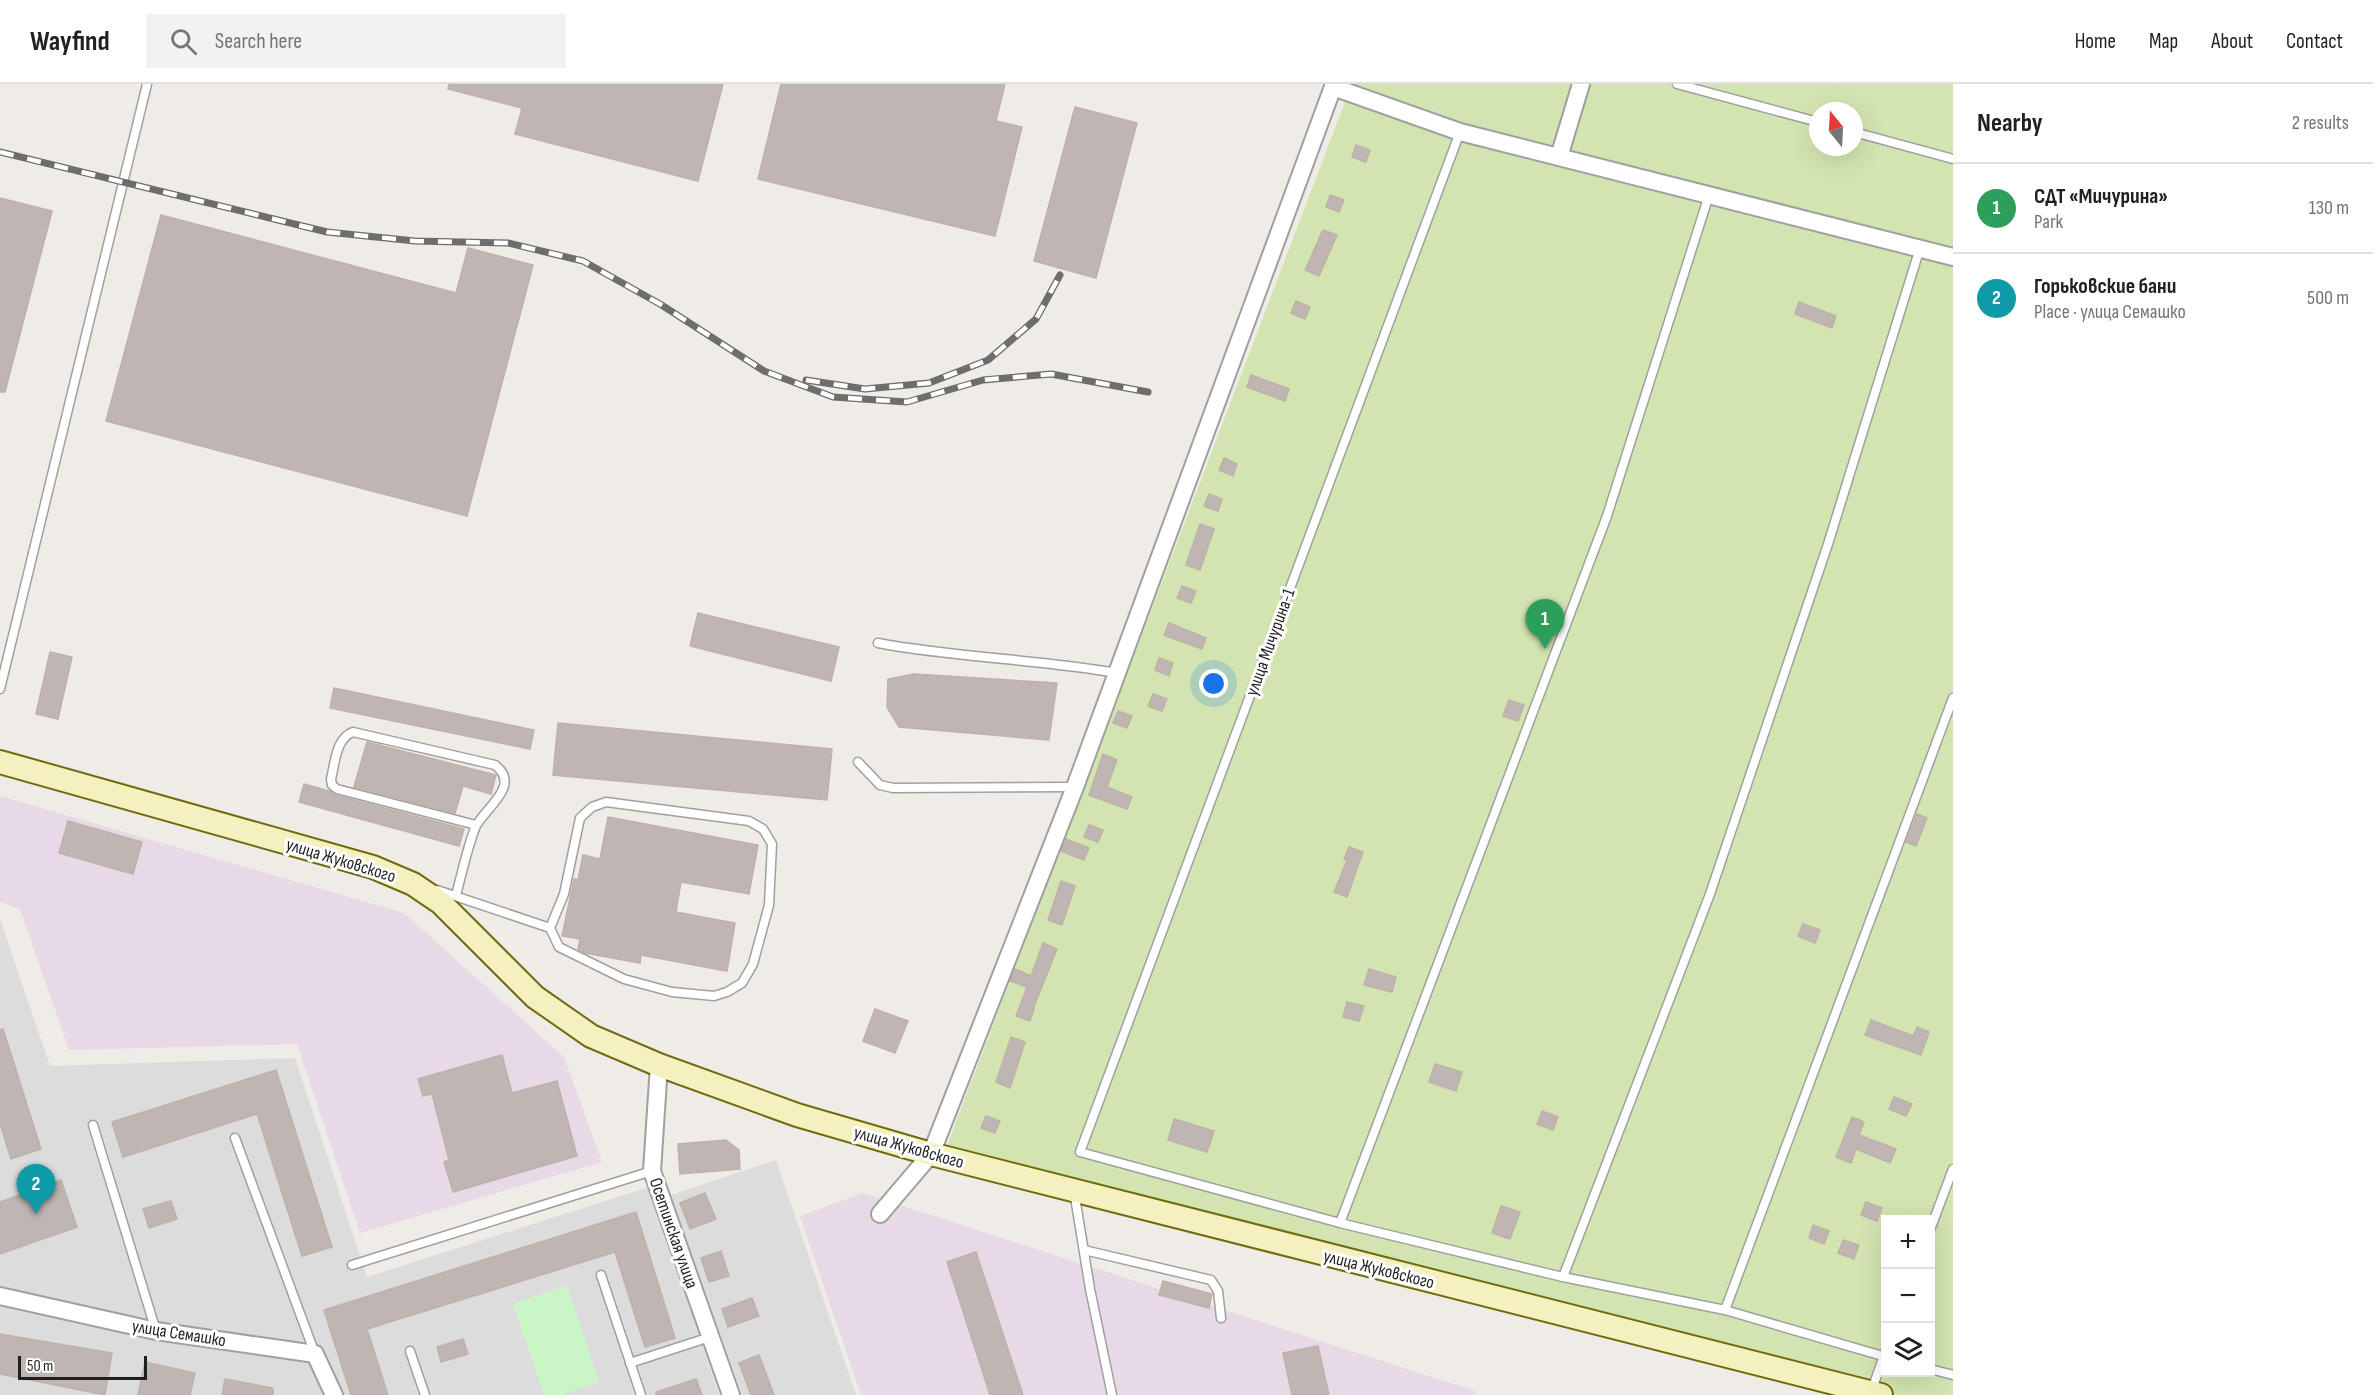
<!DOCTYPE html>
<html lang="en">
<head>
<meta charset="utf-8">
<style>
	:root { --surface:#fff; --page:#f2f2f2; --text:#202124; --muted:#757577; --line:#e0e0e0; --accent:#bf0f27 }
	body { margin:0; font-family:"Sofia Sans Condensed",sans-serif; background:var(--page); color:var(--text) }
	.controls { position:absolute; right:18px; bottom:18px; display:grid; overflow:hidden; border-radius:0px; box-shadow:0 6px 24px #0002 }
	.controls button { width:54px; height:54px; display:grid; place-items:center; padding:0; border:0; border-bottom:2px solid var(--line); background:var(--surface); color:var(--text); font:30px sans-serif }
	.compass { position:absolute; left:1809px; top:18px; width:54px; height:54px; border-radius:50%; background:var(--surface); box-shadow:0 6px 24px #0002; rotate:342deg }
	.scale { position:absolute; left:18px; bottom:15px; width:129px; box-sizing:border-box; padding-left:6px; border:3px solid #1f1f1f; border-top:0; font-size:16px; line-height:21px; white-space:nowrap; color:#1f1f1f; -webkit-text-stroke:4px #fff; paint-order:stroke }
	.you { position:absolute; left:1214px; top:600px; width:21px; height:21px; margin:-15px; border:4px solid #fff; border-radius:50%; background:#1a73e8; box-shadow:0 0 0 9px #1a73e833 }
	.badge { display:grid; place-items:center; width:39px; height:39px; border-radius:50%; background:var(--accent); color:#fff; font-size:20px; font-weight:700 }
	.pin { position:absolute; translate:-50% -50px; filter:drop-shadow(0 2px 3px #0008) }
	.pin::after { content:''; position:absolute; top:32px; width:21px; height:18px; background:inherit; clip-path:polygon(0 0,100% 0,50% 100%) }
	.list { margin:0; padding:0; list-style:none }
	h2 { display:flex; justify-content:space-between; align-items:center; height:78px; margin:0; padding:0 24px; font-size:26px }
	h2 small { font-size:20px; font-weight:400; color:var(--muted) }
	.list li { display:grid; grid-template-columns:39px 1fr auto; gap:18px; align-items:center; box-sizing:border-box; height:90px; padding:0 24px; border-top:2px solid var(--line) }
	.list b { display:block; font-size:22px; white-space:nowrap }
	.list p { margin:0; font-size:20px; white-space:nowrap; color:var(--muted) }
	.list em { font-size:20px; font-style:normal; color:var(--muted) }
	.icon { flex:none; width:33px; height:33px; fill:none; stroke:currentColor; stroke-width:2; stroke-linecap:round; stroke-linejoin:round }
	.map { position:relative; flex:none; width:1953px; height:1311px; overflow:hidden }
	header { display:flex; align-items:center; gap:36px; box-sizing:border-box; height:84px; padding:0 30px; background:var(--surface); border-bottom:2px solid var(--line) }
	header strong { font-size:28px }
	nav { display:flex; gap:33px; margin-inline-start:auto; font-size:21px }
	.search { width:420px; height:54px; background:var(--page); display:flex; align-items:center; gap:15px; box-sizing:border-box; padding:0 21px; border-radius:0px; color:var(--muted); font-size:22px }
	main { display:flex }
	aside { flex:1; background:var(--surface) }
	.map>svg:first-child { display:block }
</style>
</head>
<body>
<header>
<strong>Wayfind</strong>
<div class="search"><svg class="icon" aria-label="search" viewBox="0 0 24 24"><circle cx="10" cy="10" r="6"/><path d="M15 15l6 6"/></svg>Search here</div>
<nav><a>Home</a><a>Map</a><a>About</a><a>Contact</a></nav>
</header>
<main>
<div class="map">
<svg width="1953" height="1311" viewBox="0 0 1953 1311">
	<rect width="100%" height="100%" fill="#efebe6"/>
	<g fill="#dddcdc">
		<polygon points="0,835 50,982 295,974 367,1193 649,1103 719,1311 0,1311"/>
		<polygon points="776,1076 856,1311 742,1311 671,1111"/>
	</g>
	<g fill="#e8d9e7">
		<polygon points="0,712 404,829 564,973 602,1078 360,1149 297,960 69,966 20,825 0,818"/>
		<polygon points="863,1109 1475,1307 1476,1311 861,1311 800,1132"/>
	</g>
	<path fill="#d2e5b0" fill-rule="evenodd" d="M1352 0H1953V1311H1898L995 1098 945 1067ZM1818 27H1854V63H1818ZM1886 1136H1930V1288H1886Z"/>
	<polygon fill="#caf5c7" points="567,1201 599,1298 561,1311 544,1311 513,1220"/>
	<g fill="#bfb6b3" stroke="#c0b0aa" stroke-width="1.5">
		<polygon points="449,0 723,0 698,97 515,50 522,24 448,5"/>
		<polygon points="781,0 1005,0 996,37 1022,43 995,152 758,95"/>
		<polygon points="1075,23 1137,39 1096,194 1034,177"/>
		<polygon points="1356,61 1370,66 1366,78 1352,73"/>
		<polygon points="1330,111 1344,116 1339,128 1326,123"/>
		<polygon points="0,114 52,127 5,308 0,308"/>
		<polygon points="161,131 456,209 468,164 533,181 467,432 106,337"/>
		<polygon points="1323,146 1337,151 1319,192 1305,186"/>
		<polygon points="1296,217 1310,223 1305,235 1291,229"/>
		<polygon points="1799,218 1836,232 1832,244 1795,230"/>
		<polygon points="1251,291 1289,305 1285,317 1247,303"/>
		<polygon points="1224,374 1237,380 1233,392 1219,386"/>
		<polygon points="1209,410 1222,415 1218,427 1204,422"/>
		<polygon points="1200,440 1214,445 1200,486 1186,481"/>
		<polygon points="1182,502 1196,507 1191,519 1177,514"/>
		<polygon points="698,529 839,563 831,597 690,562"/>
		<polygon points="1169,539 1206,554 1202,565 1164,551"/>
		<polygon points="50,568 72,573 58,635 36,630"/>
		<polygon points="1159,574 1173,579 1169,592 1155,586"/>
		<polygon points="914,590 1057,599 1049,656 899,643 887,623 888,595"/>
		<polygon points="334,604 534,646 530,665 330,624"/>
		<polygon points="1153,610 1167,615 1162,627 1148,622"/>
		<polygon points="1509,616 1524,621 1518,637 1503,632"/>
		<polygon points="1118,627 1132,632 1127,644 1113,639"/>
		<polygon points="558,639 832,665 827,716 553,691"/>
		<polygon points="367,658 496,691 491,710 463,702 455,729 354,703"/>
		<polygon points="1103,670 1117,676 1107,703 1132,713 1127,725 1089,711"/>
		<polygon points="304,700 329,707 335,711 464,745 459,762 299,718"/>
		<polygon points="1917,730 1927,734 1916,762 1906,758"/>
		<polygon points="608,733 758,761 749,810 681,798 676,828 735,839 727,887 641,871 640,879 585,869 578,865 580,855 562,852 574,795 578,796 583,771 600,775"/>
		<polygon points="68,737 142,758 133,790 59,769"/>
		<polygon points="1089,741 1103,746 1098,758 1084,753"/>
		<polygon points="1066,755 1089,764 1084,776 1061,767"/>
		<polygon points="1349,763 1363,768 1347,813 1334,808 1347,776 1344,775"/>
		<polygon points="1061,797 1075,802 1062,841 1048,836"/>
		<polygon points="1803,840 1820,846 1815,859 1798,852"/>
		<polygon points="1043,859 1057,865 1033,925 1034,925 1030,937 1016,932 1027,903 1010,897 1015,885 1031,892"/>
		<polygon points="1369,885 1396,893 1392,908 1364,901"/>
		<polygon points="1347,918 1364,922 1359,937 1343,933"/>
		<polygon points="875,925 908,937 895,969 863,957"/>
		<polygon points="1871,936 1913,952 1917,943 1929,948 1921,971 1865,951"/>
		<polygon points="3,945 41,1065 11,1075 0,1039 0,946"/>
		<polygon points="1011,953 1025,958 1010,1004 996,998"/>
		<polygon points="502,971 512,1009 557,997 577,1072 453,1108 444,1078 449,1076 432,1010 423,1012 418,995"/>
		<polygon points="1435,980 1462,988 1456,1007 1429,998"/>
		<polygon points="276,986 332,1163 302,1172 257,1030 123,1073 112,1038"/>
		<polygon points="1894,1013 1912,1020 1906,1032 1889,1025"/>
		<polygon points="1542,1027 1558,1033 1553,1046 1537,1040"/>
		<polygon points="986,1032 1000,1037 995,1049 981,1044"/>
		<polygon points="1852,1033 1864,1038 1859,1051 1896,1065 1890,1079 1856,1065 1851,1079 1836,1073"/>
		<polygon points="1174,1035 1214,1047 1207,1068 1168,1056"/>
		<polygon points="726,1056 739,1066 740,1085 680,1090 678,1060"/>
		<polygon points="61,1096 77,1143 0,1170 0,1118"/>
		<polygon points="705,1109 716,1135 690,1145 680,1119"/>
		<polygon points="171,1117 177,1135 149,1144 143,1125"/>
		<polygon points="1866,1118 1882,1124 1877,1137 1861,1131"/>
		<polygon points="1501,1122 1520,1128 1510,1155 1492,1149"/>
		<polygon points="636,1128 675,1254 645,1263 615,1168 367,1245 388,1311 351,1311 324,1226"/>
		<polygon points="1813,1141 1829,1147 1824,1160 1809,1154"/>
		<polygon points="1843,1156 1859,1161 1854,1175 1838,1169"/>
		<polygon points="721,1167 729,1192 709,1198 701,1174"/>
		<polygon points="976,1168 1023,1311 990,1311 947,1178"/>
		<polygon points="1163,1197 1212,1210 1209,1224 1159,1211"/>
		<polygon points="752,1214 759,1232 728,1243 722,1225"/>
		<polygon points="0,1250 112,1269 105,1311 0,1290"/>
		<polygon points="463,1255 468,1270 441,1278 437,1263"/>
		<polygon points="1318,1262 1329,1311 1292,1311 1283,1269"/>
		<polygon points="759,1271 774,1311 751,1311 739,1279"/>
		<polygon points="145,1278 195,1289 190,1311 138,1311"/>
		<polygon points="225,1295 273,1304 273,1311 222,1311"/>
		<polygon points="696,1295 702,1311 656,1311 656,1308"/>
	</g>
	<g fill="none" stroke-linecap="round" stroke-linejoin="round">
		<g stroke="#a0a0a0" stroke-width="11">
			<g id="service">
				<polyline points="1677,0 1818,38"/>
				<polyline points="1460,48 1080,1068 1340,1139 1563,1193 1725,1226 1886,1273"/>
				<polyline points="1854,48 1953,75"/>
				<path d="M878 559C957 574 1038 575 1117 589"/>
				<polyline points="0,605 147,0"/>
				<polyline points="858,678 880,701 893,704 1075,703"/>
				<polyline points="437,806 550,844 559,863 624,895 672,908 714,912 727,908 742,899 753,880 769,821 772,760 763,745 749,737 606,718 592,723 580,734 564,810 550,844"/>
				<path d="M456 811C462 789 467 765 475 744 482 726 523 702 495 681L353 648C336 654 335 679 331 695L332 701 337 705 476 741"/>
				<polyline points="93,1041 156,1247"/>
				<polyline points="235,1054 315,1270"/>
				<polyline points="1074,1107 1090,1205 1112,1311"/>
				<polyline points="1340,1139 1607,432 1709,111"/>
				<polyline points="1930,1146 1953,1085"/>
				<polyline points="1084,1166 1211,1196 1218,1207 1221,1234"/>
				<polyline points="352,1181 652,1087"/>
				<polyline points="601,1191 641,1311"/>
				<polyline points="1563,1193 1710,810 1828,460 1920,164"/>
				<polyline points="1725,1226 1953,614"/>
				<polyline points="410,1267 425,1311"/>
				<polyline points="630,1279 710,1253"/>
				<polyline points="1930,1285 1953,1291"/>
				<polyline points="1871,1308 1886,1266"/>
			</g>
		</g>
		<g stroke="#a0a0a0" stroke-width="20">
			<g id="minor">
				<polyline points="1333,3 1460,48 1953,173"/>
				<polyline points="1559,73 1581,0"/>
				<polyline points="659,981 652,1087 731,1311"/>
				<polyline points="880,1130 931,1070 1075,703 1334,0"/>
				<polyline points="0,1212 156,1247 315,1270 334,1311"/>
			</g>
		</g>
		<g stroke="#6f6c0d" stroke-width="26">
			<polyline id="secondary" points="0,678 373,783 413,800 441,819 535,913 591,952 659,981 797,1031 931,1070 1881,1311"/>
		</g>
		<use href="#service" stroke="#fff" stroke-width="8"/>
		<use href="#minor" stroke="#fff" stroke-width="16"/>
		<use href="#secondary" stroke="#f5f0bf" stroke-width="22"/>
		<g stroke="#6d6d6d" stroke-width="7">
			<g id="rail">
				<polyline points="0,68 327,148 415,157 508,159 583,177 660,220 764,287 833,313 907,318 983,296 1051,290 1148,308"/>
				<polyline points="806,296 865,305 929,299 988,276 1036,235 1060,191"/>
			</g>
		</g>
		<use href="#rail" stroke="#fff" stroke-width="4.5" stroke-dasharray="14" stroke-linecap="butt"/>
	</g>
	<g text-anchor="middle" stroke-width="6" stroke-linejoin="round" paint-order="stroke">
		<g font-size="18" fill="#1f1f1f" stroke="#fff">
			<text transform="translate(1270 558) rotate(-70)" y="6">улица Мичурина-1</text>
			<text transform="translate(341 776) rotate(17)" y="6">улица Жуковского</text>
			<text transform="translate(909 1063) rotate(16)" y="6">улица Жуковского</text>
			<text transform="translate(674 1149) rotate(71)" y="6">Осетинская улица</text>
			<text transform="translate(1379 1185) rotate(14)" y="6">улица Жуковского</text>
			<text transform="translate(179 1249) rotate(9)" y="6">улица Семашко</text>
		</g>
	</g>
</svg>
<div class="controls">
<button>+</button>
<button>−</button>
<button><svg class="icon" aria-label="layers" viewBox="0 0 24 24"><path d="M12 4l9 5-9 5-9-5zM3 14l9 5 9-5"/></svg></button>
</div>
<svg class="compass" viewBox="-18 -18 36 36"><path d="M0-13l5 13h-10z" fill="#e53935"/><path d="M0 13l5-13h-10z" fill="#757577"/></svg>
<div class="scale">50 m</div>
<div class="you"></div>
<div class="pin badge" style="left:1545px;top:565px;background:#2e9e5b">1</div>
<div class="pin badge" style="left:36px;top:1130px;background:#0f9aa8">2</div>
</div>
<aside>
<h2>Nearby<small>2 results</small></h2>
<ul class="list">
<li><span class="badge" style="background:#2e9e5b">1</span><div><b>СДТ «Мичурина»</b><p>Park</p></div><em>130 m</em></li>
<li><span class="badge" style="background:#0f9aa8">2</span><div><b>Горьковские бани</b><p>Place · улица Семашко</p></div><em>500 m</em></li>
</ul>
</aside>
</main>
</body>
</html>
